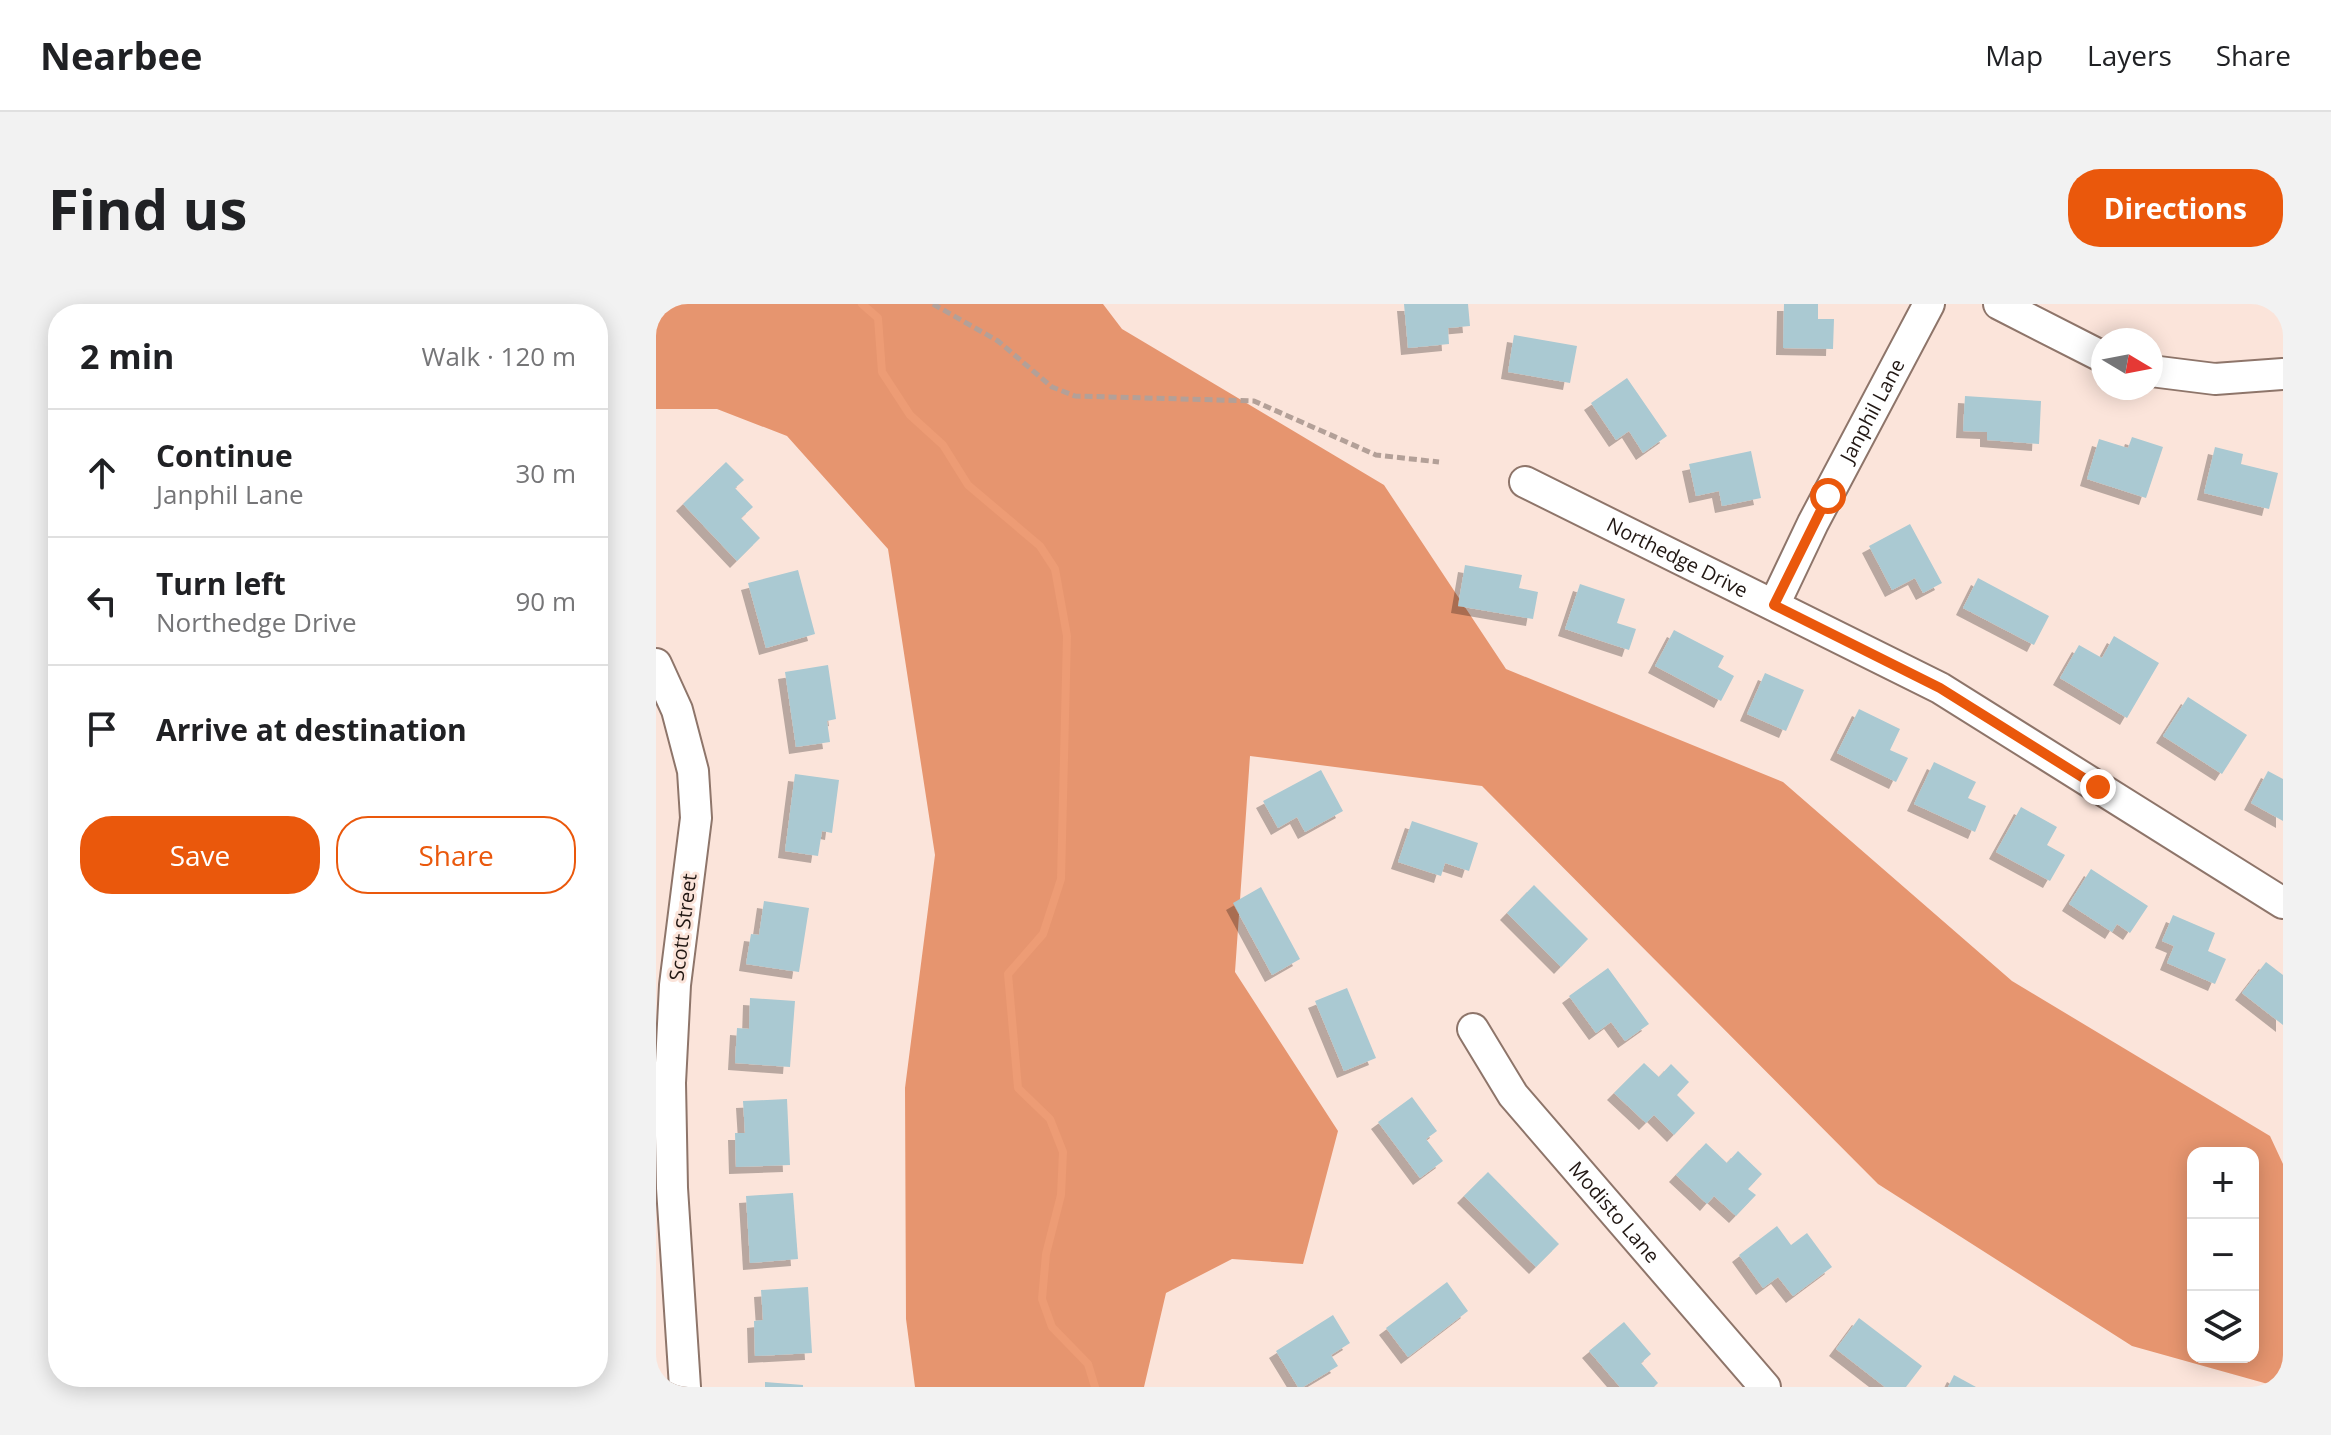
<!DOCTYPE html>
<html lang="en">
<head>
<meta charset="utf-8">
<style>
	:root { --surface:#fff; --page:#f2f2f2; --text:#202124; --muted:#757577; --line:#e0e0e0; --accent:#ea580c }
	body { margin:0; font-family:"Open Sans",sans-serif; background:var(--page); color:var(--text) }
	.controls { position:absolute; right:24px; bottom:24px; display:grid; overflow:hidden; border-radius:16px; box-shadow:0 4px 20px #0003 }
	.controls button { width:72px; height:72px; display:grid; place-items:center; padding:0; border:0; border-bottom:2px solid var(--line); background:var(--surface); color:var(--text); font:40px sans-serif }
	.compass { position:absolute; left:1435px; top:24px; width:72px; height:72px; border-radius:50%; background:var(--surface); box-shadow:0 4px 20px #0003; rotate:100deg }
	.stop { position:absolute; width:24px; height:24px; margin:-18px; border:6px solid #ea580c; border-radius:50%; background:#fff }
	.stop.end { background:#ea580c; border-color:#fff; box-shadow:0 2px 8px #0008 }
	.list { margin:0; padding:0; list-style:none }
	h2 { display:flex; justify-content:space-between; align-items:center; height:104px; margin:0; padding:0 32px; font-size:34px }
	h2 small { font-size:26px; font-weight:400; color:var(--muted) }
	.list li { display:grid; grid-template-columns:52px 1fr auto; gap:24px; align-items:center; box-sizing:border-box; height:128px; padding:0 32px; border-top:2px solid var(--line) }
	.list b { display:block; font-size:30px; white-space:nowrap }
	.list p { margin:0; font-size:26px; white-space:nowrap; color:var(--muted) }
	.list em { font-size:26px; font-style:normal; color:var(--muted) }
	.actions { display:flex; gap:16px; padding:24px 32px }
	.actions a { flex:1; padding:18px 0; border:2px solid var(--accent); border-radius:32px; text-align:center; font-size:28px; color:var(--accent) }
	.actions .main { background:var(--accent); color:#fff }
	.icon { flex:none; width:44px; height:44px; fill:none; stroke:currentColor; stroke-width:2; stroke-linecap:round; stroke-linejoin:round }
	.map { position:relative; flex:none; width:1627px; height:1083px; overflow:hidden; border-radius:32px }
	header { display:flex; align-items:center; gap:48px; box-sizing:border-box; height:112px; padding:0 40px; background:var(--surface); border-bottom:2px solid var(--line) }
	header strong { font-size:38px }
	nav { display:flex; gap:44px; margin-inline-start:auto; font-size:28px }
	.intro { display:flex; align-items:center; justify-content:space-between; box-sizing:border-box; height:192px; padding:0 48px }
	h1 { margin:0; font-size:56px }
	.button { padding:20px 36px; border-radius:32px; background:var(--accent); color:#fff; font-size:28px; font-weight:700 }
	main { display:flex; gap:48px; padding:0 48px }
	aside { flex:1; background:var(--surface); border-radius:32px; box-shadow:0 4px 20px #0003 }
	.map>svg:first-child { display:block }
</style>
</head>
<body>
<header>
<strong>Nearbee</strong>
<nav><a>Map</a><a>Layers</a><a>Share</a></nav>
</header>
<div class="intro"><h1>Find us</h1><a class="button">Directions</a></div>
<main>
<aside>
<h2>2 min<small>Walk · 120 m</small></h2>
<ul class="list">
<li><svg class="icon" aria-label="ahead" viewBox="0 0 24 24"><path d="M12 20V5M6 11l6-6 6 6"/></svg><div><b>Continue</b><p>Janphil Lane</p></div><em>30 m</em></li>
<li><svg class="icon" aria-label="left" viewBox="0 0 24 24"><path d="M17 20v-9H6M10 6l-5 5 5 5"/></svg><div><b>Turn left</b><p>Northedge Drive</p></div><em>90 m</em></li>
<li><svg class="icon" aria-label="arrive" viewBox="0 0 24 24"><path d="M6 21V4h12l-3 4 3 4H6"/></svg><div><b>Arrive at destination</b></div></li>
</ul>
<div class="actions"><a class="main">Save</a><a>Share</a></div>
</aside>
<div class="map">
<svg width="1627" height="1083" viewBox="0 0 1627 1083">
	<defs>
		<filter id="shadow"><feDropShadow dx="-7" dy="7" stdDeviation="0" flood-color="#0004"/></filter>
	</defs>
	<rect width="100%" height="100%" fill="#fbe4da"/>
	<path fill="#e6956f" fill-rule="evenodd" d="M0 0H447L466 25 728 181 850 365 1127 478 1356 677 1614 832 1627 860V1078L1619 1082 1476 1042 1222 880 826 482 594 452 579 668 682 827 647 960 576 955 510 989 488 1083H259L250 1015 249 784 279 551 232 245 131 132 61 105H0ZM1537 849H1597V1053H1537Z"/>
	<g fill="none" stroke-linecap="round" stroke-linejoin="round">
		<polyline stroke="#ed9c75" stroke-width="8" points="206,0 222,14 226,68 254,111 287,141 312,181 384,242 399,265 411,332 405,575 387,630 352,670 362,784 394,815 407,848 405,891 390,950 386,995 396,1023 432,1060 439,1083"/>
	</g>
	<g fill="#aac9d2" filter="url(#shadow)">
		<polygon points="748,0 812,0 814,22 792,24 793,40 752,44"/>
		<polygon points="1128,0 1162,0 1162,15 1178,15 1177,45 1127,44"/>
		<polygon points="858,31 921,42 914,79 852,68"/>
		<polygon points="971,74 1011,132 987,149 973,127 960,136 935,99"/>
		<polygon points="1309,92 1385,97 1383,140 1331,136 1331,128 1307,127"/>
		<polygon points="1476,133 1507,143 1490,194 1431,175 1443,135 1472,144"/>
		<polygon points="1559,143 1587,150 1585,160 1622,169 1613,205 1548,189"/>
		<polygon points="1095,147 1105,194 1066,202 1063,187 1040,192 1033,160"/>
		<polygon points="70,158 88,176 79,184 97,203 85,214 104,234 81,257 27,200"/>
		<polygon points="1254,220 1286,279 1267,289 1259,274 1236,286 1213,242"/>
		<polygon points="809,261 866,271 863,284 882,288 877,315 802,302"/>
		<polygon points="142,266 159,330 110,344 92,279"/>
		<polygon points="1322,274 1393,312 1378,341 1307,304"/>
		<polygon points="924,280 969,295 961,319 980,325 973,346 909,325"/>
		<polygon points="1018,326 1068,352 1062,363 1078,372 1065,397 999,362"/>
		<polygon points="1458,332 1503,359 1471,414 1404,374 1423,341 1446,354"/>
		<polygon points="172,361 180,415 171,417 174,438 140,443 129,368"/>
		<polygon points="1109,369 1148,386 1130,427 1091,410"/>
		<polygon points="1532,393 1591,431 1566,470 1507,432"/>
		<polygon points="1203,405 1244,425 1234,446 1252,454 1240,478 1181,449"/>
		<polygon points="1278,458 1320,478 1312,494 1330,502 1319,528 1258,500"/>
		<polygon points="665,466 687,507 649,528 641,513 622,524 607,497"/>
		<polygon points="1612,467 1627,475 1627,517 1595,499"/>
		<polygon points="139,470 183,476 176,529 166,527 162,552 129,547"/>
		<polygon points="1365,503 1401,523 1391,541 1409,551 1394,577 1340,548"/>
		<polygon points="756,517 822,539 813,567 789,559 785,572 742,558"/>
		<polygon points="1435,565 1492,602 1474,629 1461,620 1456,628 1413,600"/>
		<polygon points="878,581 932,635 905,663 851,609"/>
		<polygon points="605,583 644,655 616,671 577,599"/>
		<polygon points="108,597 153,604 143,668 90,660 95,630 103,631"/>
		<polygon points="1517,611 1559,629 1552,647 1570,655 1559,680 1511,659 1518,642 1506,637"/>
		<polygon points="1610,658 1627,671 1627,721 1586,689"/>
		<polygon points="952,664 993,720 969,737 955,718 940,729 913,692"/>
		<polygon points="691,684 720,754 688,767 659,697"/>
		<polygon points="94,694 139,697 134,763 79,759 81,724 93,725"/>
		<polygon points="988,759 1003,773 1015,760 1033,778 1021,791 1039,809 1018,831 998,811 990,819 958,789"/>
		<polygon points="756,793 781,827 770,835 787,857 764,874 722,818"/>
		<polygon points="131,795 134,861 80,863 79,829 89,829 87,797"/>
		<polygon points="1050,839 1071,859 1082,847 1106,870 1092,885 1100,891 1080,912 1058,892 1051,900 1020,871"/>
		<polygon points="832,868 903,940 880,963 808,892"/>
		<polygon points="137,889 142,955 94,959 90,892"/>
		<polygon points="1121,922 1135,941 1151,929 1176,963 1137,992 1122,973 1107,984 1083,951"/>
		<polygon points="791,978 812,1007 752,1053 730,1024"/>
		<polygon points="152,983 156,1049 99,1052 98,1017 107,1016 105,986"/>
		<polygon points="677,1011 694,1039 675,1051 682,1062 647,1083 642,1083 620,1047"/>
		<polygon points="1203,1014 1266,1062 1250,1083 1229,1083 1180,1045"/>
		<polygon points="968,1018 995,1050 985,1059 1002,1079 998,1083 964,1083 933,1047"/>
		<polygon points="1298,1071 1320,1083 1292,1083"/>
		<polygon points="109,1078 147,1081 147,1083 109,1083"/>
	</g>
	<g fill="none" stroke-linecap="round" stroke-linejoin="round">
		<g stroke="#8e756a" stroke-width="34">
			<g id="minor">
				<polyline points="1343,0 1447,53"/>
				<polyline points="1495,67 1559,75 1627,70"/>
				<path id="s1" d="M869 178 1284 384 1627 599"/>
				<path id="s2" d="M1118 301 1157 219 1273 0"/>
				<polyline points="0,360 21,406 37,467 40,514 19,681 14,779 16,884 29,1083"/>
				<path id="s3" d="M817 725 857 791 1109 1083"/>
			</g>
		</g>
		<polyline stroke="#b3a098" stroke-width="5" stroke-dasharray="8 4" stroke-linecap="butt" points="277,0 342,37 396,83 419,92 598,97 720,151 783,158"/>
		<use href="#minor" stroke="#fff" stroke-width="30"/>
	</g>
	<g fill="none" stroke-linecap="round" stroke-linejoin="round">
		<polyline stroke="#ea580c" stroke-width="10" points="1172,192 1118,301 1284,384 1442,483"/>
	</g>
	<g text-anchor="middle" stroke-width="6" stroke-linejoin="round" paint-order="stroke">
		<g font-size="20" fill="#211713" stroke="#fbe4da">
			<text dy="7" stroke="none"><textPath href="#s2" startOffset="218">Janphil Lane</textPath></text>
			<text dy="7" stroke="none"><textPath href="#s1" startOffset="170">Northedge Drive</textPath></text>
			<text transform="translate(27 623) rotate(-83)" y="7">Scott Street</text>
			<text dy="7" stroke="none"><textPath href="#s3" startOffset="232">Modisto Lane</textPath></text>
		</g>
	</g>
</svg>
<div class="controls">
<button>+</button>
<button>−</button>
<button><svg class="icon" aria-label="layers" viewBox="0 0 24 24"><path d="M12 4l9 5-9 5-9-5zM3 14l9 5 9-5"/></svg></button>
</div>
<svg class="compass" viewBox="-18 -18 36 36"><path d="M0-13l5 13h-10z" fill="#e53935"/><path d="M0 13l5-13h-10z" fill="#757577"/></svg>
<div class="stop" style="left:1172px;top:192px"></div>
<div class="stop end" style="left:1442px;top:483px"></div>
</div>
</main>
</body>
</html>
